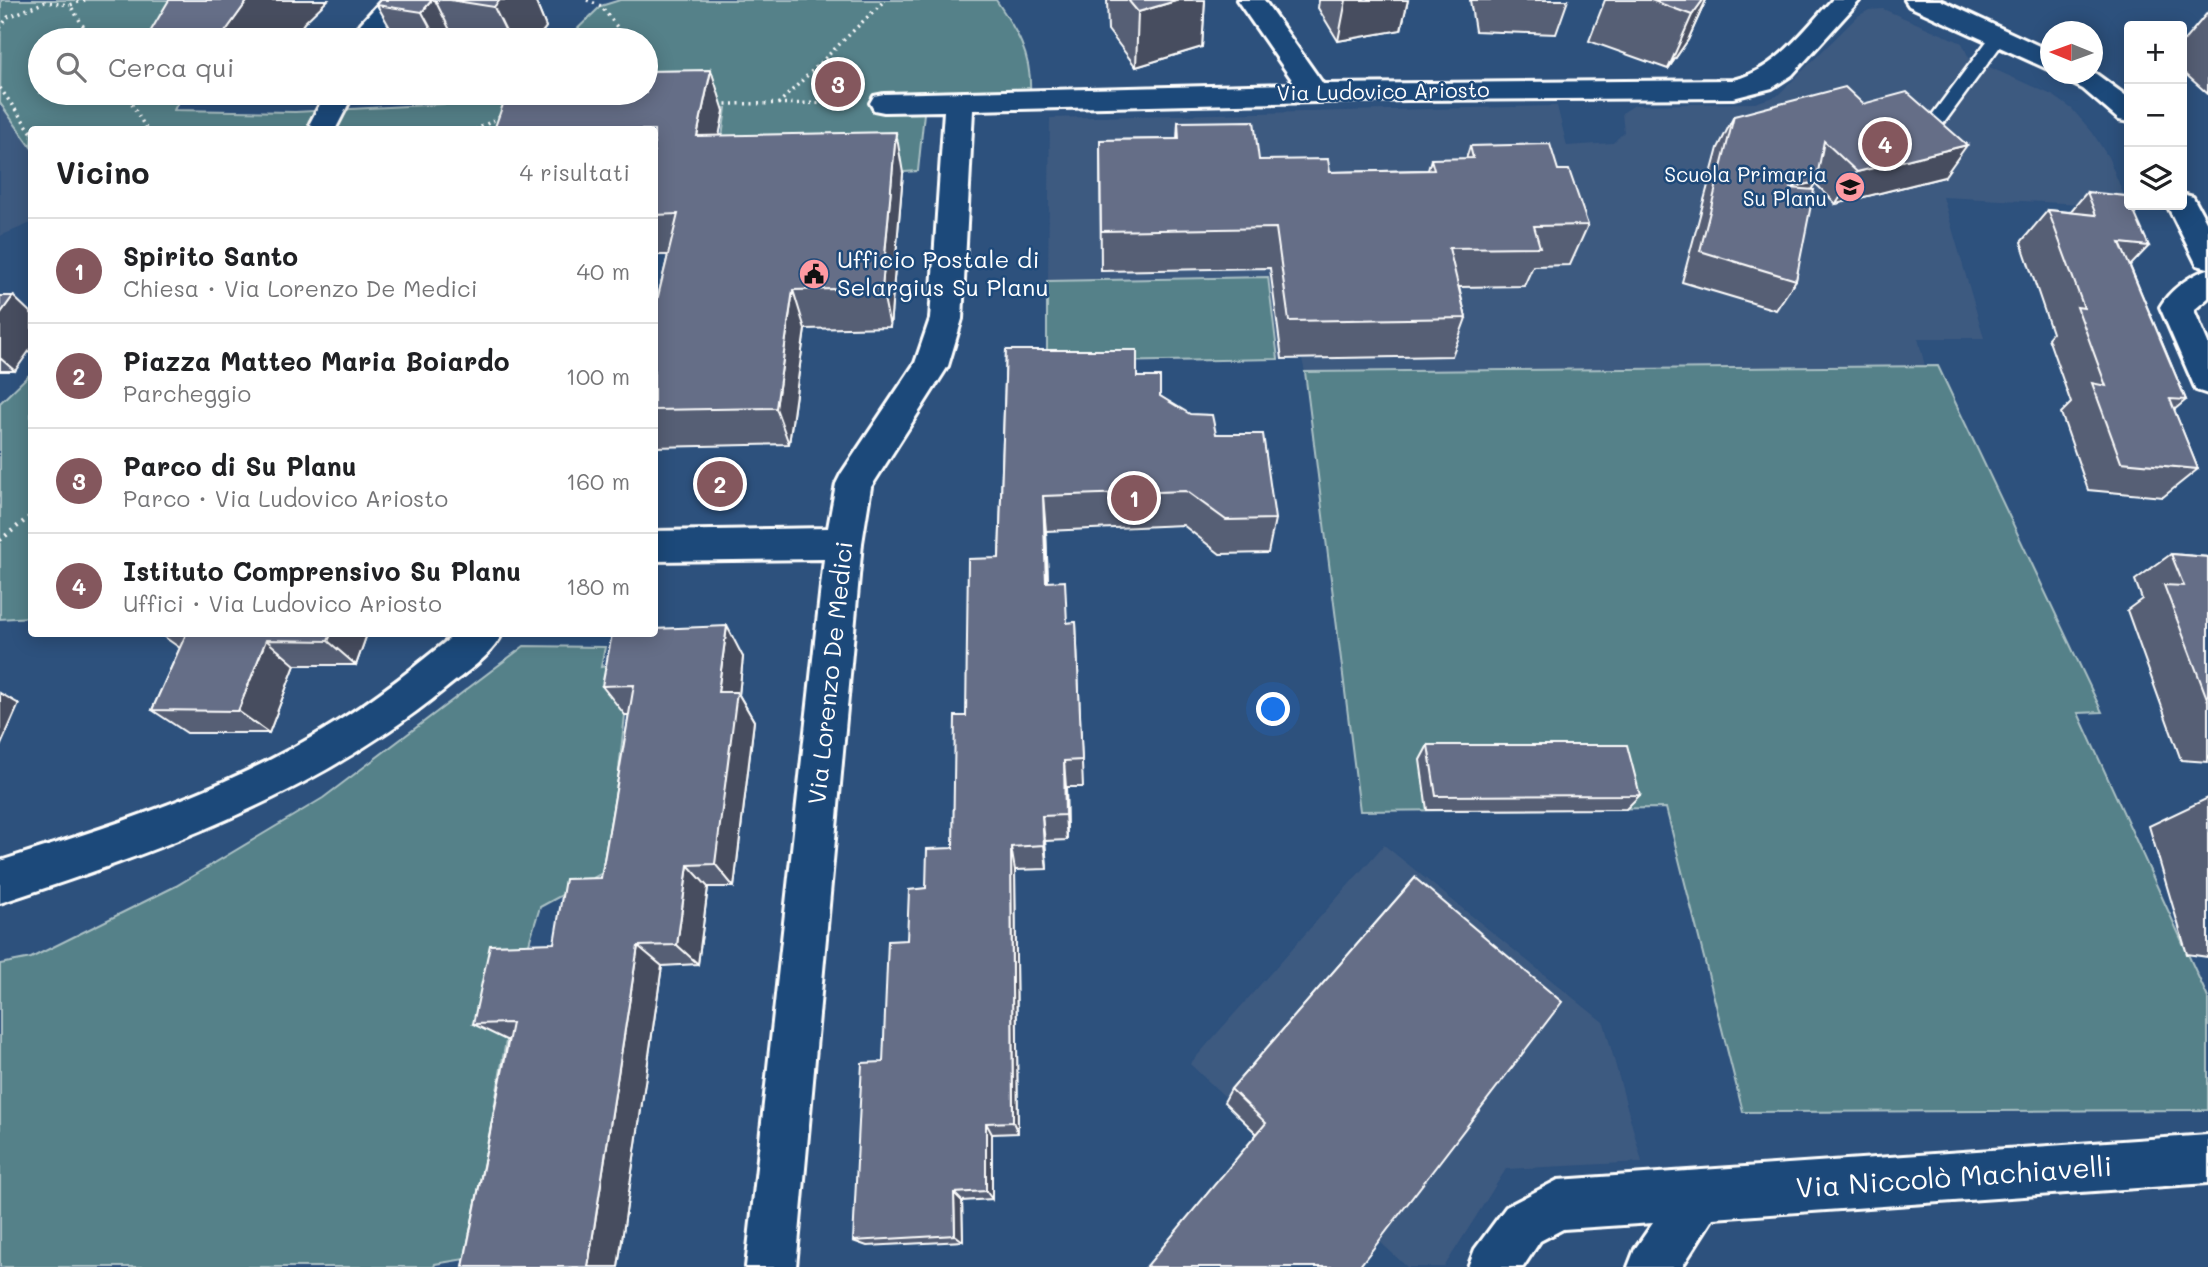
<!DOCTYPE html>
<html lang="it">
<head>
<meta charset="utf-8">
<style>
	:root { --surface:#fff; --page:#f6f6f6; --text:#202124; --muted:#757577; --line:#e0e0e0; --accent:#84575d }
	body { margin:0; font-family:Mali,sans-serif; background:var(--page); color:var(--text) }
	.controls { position:absolute; right:21px; top:21px; display:grid; overflow:hidden; border-radius:7px; box-shadow:0 4px 18px #0003 }
	.controls button { width:63px; height:63px; display:grid; place-items:center; padding:0; border:0; border-bottom:2px solid var(--line); background:var(--surface); color:var(--text); font:35px sans-serif }
	.compass { position:absolute; left:2040px; top:21px; width:63px; height:63px; border-radius:50%; background:var(--surface); box-shadow:0 4px 18px #0003; rotate:271deg }
	.you { position:absolute; left:1274px; top:710px; width:24px; height:24px; margin:-18px; border:5px solid #fff; border-radius:50%; background:#1a73e8; box-shadow:0 0 0 10px #1a73e833 }
	.badge { display:grid; place-items:center; width:46px; height:46px; border-radius:50%; background:var(--accent); color:#fff; font-size:23px; font-weight:700 }
	.pin { position:absolute; translate:-50% -50%; border:4px solid #fff; box-shadow:0 2px 7px #0006 }
	.list { margin:0; padding:0; list-style:none }
	h2 { display:flex; justify-content:space-between; align-items:center; height:91px; margin:0; padding:0 28px; font-size:30px }
	h2 small { font-size:23px; font-weight:400; color:var(--muted) }
	.list li { display:grid; grid-template-columns:46px 1fr auto; gap:21px; align-items:center; box-sizing:border-box; height:105px; padding:0 28px; border-top:2px solid var(--line) }
	.list b { display:block; font-size:26px; white-space:nowrap }
	.list p { margin:0; font-size:23px; white-space:nowrap; color:var(--muted) }
	.list em { font-size:23px; font-style:normal; color:var(--muted) }
	.icon { flex:none; width:38px; height:38px; fill:none; stroke:currentColor; stroke-width:2; stroke-linecap:round; stroke-linejoin:round }
	.map { position:relative; flex:none; width:2208px; height:1267px; overflow:hidden }
	.search { position:absolute; background:var(--surface); box-shadow:0 4px 18px #0003; left:28px; top:28px; width:630px; height:77px; display:flex; align-items:center; gap:18px; box-sizing:border-box; padding:0 24px; border-radius:38px; color:var(--muted); font-size:26px }
	.panel { position:absolute; background:var(--surface); box-shadow:0 4px 18px #0003; left:28px; top:126px; width:630px; height:511px; border-radius:7px }
	.map>svg:first-child { display:block }
</style>
</head>
<body>
<div class="map">
<svg width="2208" height="1267" viewBox="0 0 2208 1267">
	<rect width="100%" height="100%" fill="#2d517d"/>
	<filter id="ink" filterUnits="userSpaceOnUse"><feTurbulence type="fractalNoise" baseFrequency=".0143" numOctaves="2"/><feDisplacementMap in="SourceGraphic" scale="14" xChannelSelector="R" yChannelSelector="G"/><feConvolveMatrix kernelMatrix="1 2 1 2 8 2 1 2 1" color-interpolation-filters="sRGB"/></filter>
	<g filter="url(#ink)">
		<g fill="#3e5a80">
			<polygon points="1883,9 1962,43 1969,58 2054,96 2072,109 2092,132 2108,157 2125,198 2123,206 1943,197 1984,338 1918,338 1925,366 1305,372 1302,359 1047,363 1050,118 1557,106 1567,146 1613,143 1624,132 1622,113 1635,105 1755,103 1777,96 1858,16 1869,10"/>
			<polygon points="0,103 32,147 31,223 0,236"/>
			<polygon points="1384,845 1604,1023 1642,1162 1506,1169 1444,1267 1407,1267 1190,1064"/>
		</g>
		<g fill="#558189" stroke="#aac0c4" stroke-width="2">
			<path d="M247 0 214 40H40V93H183L174 110 295 112 646 93V40H566L601 6 620 0H996C1017 31 1032 55 1030 93L926 94 918 171 890 173 717 174 726 108 534 114 528 130H32L31 147 0 103 1 0Z"/>
			<polygon points="1268,277 1278,359 1047,363 1047,281"/>
			<polygon points="1938,366 2102,712 2078,713 2208,998 2208,1110 1743,1112 1666,808 1360,811 1305,372"/>
			<polygon points="31,373 31,617 0,619 0,403"/>
			<path d="M524 646 605 647 601 667 634 661 625 715 608 870 540 907C503 1020 490 1140 471 1258L435 1264 434 1267H0V964L31 958 176 886 323 798Z"/>
		</g>
		<g fill="none" stroke-linecap="round" stroke-linejoin="round">
			<g stroke="#fff" stroke-width="5">
				<polygon id="service" points="1999,32 2007,37 1941,127 1929,127 1926,123 1929,119 1993,33"/>
			</g>
			<g stroke="#fff" stroke-width="6">
				<g id="minor">
					<polygon points="382,0 410,0 379,40 351,40 361,23"/>
					<path d="M1237 0H1264L1323 84 1733 80C1776 70 1803 31 1832 0H1860L1792 75 1772 88 1733 98 1407 100 973 110 962 319 948 366 871 487 862 543 796 1267H746L824 559 654 561V531L828 528 836 484 841 474 915 363 930 319 944 111 884 112 874 110 870 103 874 96 884 94 1295 84Z"/>
					<polygon points="1905,0 1940,0 2050,51 2050,70 1909,6"/>
					<polygon points="2092,71 2129,98 2129,122 2119,120 2083,89 2065,80 2061,74"/>
					<polygon points="326,93 354,93 335,130 315,130 310,123"/>
					<polygon points="2182,194 2193,197 2208,225 2208,268 2197,265 2167,205 2182,205"/>
					<path d="M2208 269V298L2194 310 2208 343V394L2196 390 2160 307C2169 291 2190 275 2208 269Z"/>
					<path d="M455 634H502C491 657 464 673 445 689 314 796 159 851 0 903V861C116 825 232 788 335 723 378 697 417 665 455 634Z"/>
					<polygon points="2208,1135 2208,1183 1713,1218 1682,1267 1628,1267 1635,1249 1653,1223 1563,1229 1540,1241 1523,1267 1468,1267 1475,1249 1506,1207 1558,1180"/>
				</g>
			</g>
			<g stroke="#fff" stroke-width="3.5" stroke-dasharray="2 4.5" stroke-linecap="butt">
				<polyline points="85,0 70,5 92,40"/>
				<polyline points="587,0 601,6 627,40"/>
				<polyline points="0,28 8,17 45,2 70,5"/>
				<polyline points="0,88 32,133"/>
				<polyline points="125,93 147,130"/>
				<polyline points="719,104 850,103"/>
				<polyline points="778,104 885,0"/>
				<polyline points="475,130 502,116"/>
			</g>
			<polyline stroke="#fff" stroke-width="4.5" stroke-dasharray="2 5" stroke-linecap="butt" points="0,540 32,515"/>
			<use href="#service" fill="#1f4a7a" fill-rule="evenodd"/>
			<use href="#minor" fill="#1f4a7a" fill-rule="evenodd"/>
		</g>
		<g fill="#575f74" stroke="#fff" stroke-width="2">
			<polygon points="381,0 535,0 546,27 536,40 397,40 377,5"/>
			<polygon points="1107,0 1205,0 1202,47 1136,67 1108,30"/>
			<polygon points="1319,0 1408,0 1401,30 1338,41 1318,8"/>
			<polygon points="1470,0 1568,0 1556,34 1475,31"/>
			<polygon points="1605,0 1706,0 1688,40 1668,69 1589,41"/>
			<polygon points="2208,12 2208,94 2182,71 2182,43"/>
			<polygon points="304,23 293,40 147,40 146,39"/>
			<polygon points="186,93 258,93 257,94"/>
			<polygon points="1863,104 1944,177 1836,204 1815,183 1811,190 1796,280 1776,310 1682,282 1718,148 1734,116"/>
			<polygon points="724,111 719,135 903,173 890,327 805,329 789,444 654,447 654,313 668,255 654,255 654,130"/>
			<polygon points="1178,122 1259,160 1330,172 1428,170 1431,159 1466,159 1470,146 1558,170 1588,225 1570,265 1533,266 1524,286 1459,287 1466,318 1452,356 1282,359 1270,268 1101,271 1100,140 1177,139"/>
			<polygon points="2087,192 2149,246 2130,266 2186,400 2174,410 2198,469 2163,497 2088,490 2061,413 2071,403 2048,338 2052,333 2021,242 2048,210 2070,212"/>
			<polygon points="0,296 15,371 0,371"/>
			<polygon points="1006,350 1137,377 1160,396 1216,434 1275,519 1268,553 1220,554 1183,525 1046,531 1048,582 1067,623 1076,622 1083,787 1066,787 1067,840 1045,841 1047,869 1015,870 1018,1133 992,1134 992,1199 962,1201 963,1241 867,1246 853,1241 883,1062 907,940 926,888 953,848 966,716 999,558"/>
			<polygon points="2171,554 2208,557 2208,762 2181,760 2127,610 2142,599 2135,580"/>
			<polygon points="160,634 367,634 356,665 295,665 269,733 187,733 152,710 180,648"/>
			<polygon points="743,657 739,695 754,721 734,887 708,887 698,964 662,966 618,1267 463,1267 508,1040 506,1040 473,1024 554,943 601,878 629,715 625,715 602,686"/>
			<polygon points="1428,745 1640,795 1626,809 1427,810 1420,760"/>
			<polygon points="2208,798 2208,957 2187,954 2149,826"/>
			<polygon points="1415,878 1359,1267 1257,1134 1224,1102 1231,1089"/>
		</g>
		<g fill="#474d5e" stroke="#fff" stroke-width="2">
			<polygon points="248,0 328,0 304,23 293,40 220,40 220,39"/>
			<polygon points="432,0 435,0 455,40 437,40 422,12"/>
			<polygon points="486,0 535,0 546,27 536,40 510,40 494,7"/>
			<polygon points="1179,0 1205,0 1202,47 1136,67 1138,12"/>
			<polygon points="1346,0 1408,0 1401,30 1338,41"/>
			<polygon points="1703,0 1706,0 1688,40 1668,69 1692,15"/>
			<polygon points="711,70 724,111 711,177 697,136"/>
			<polygon points="896,132 903,173 890,327 882,288"/>
			<polygon points="1967,145 1944,177 1836,204 1857,172"/>
			<polygon points="1816,182 1796,213 1789,188"/>
			<polygon points="793,290 805,329 789,444 776,408"/>
			<polygon points="13,296 32,314 32,347 15,371 0,358 0,314"/>
			<polygon points="1043,496 1046,531 1049,614 1046,582"/>
			<polygon points="727,626 743,657 739,695 754,721 734,887 715,864 718,692"/>
			<polygon points="331,634 367,634 356,665 328,641"/>
			<polygon points="266,640 295,665 269,733 238,711"/>
			<polygon points="0,693 19,704 0,747"/>
			<polygon points="1064,761 1066,787 1067,840 1065,815"/>
			<polygon points="1042,816 1045,841 1047,869 1044,845"/>
			<polygon points="1011,847 1015,870 1018,1133 1013,1122"/>
			<polygon points="688,865 708,887 698,964 677,945"/>
			<polygon points="638,946 662,966 618,1267 588,1267"/>
			<polygon points="986,1123 992,1134 992,1199 986,1191"/>
			<polygon points="954,1193 962,1201 963,1241 955,1235"/>
		</g>
		<g fill="#656e87" stroke="#fff" stroke-width="2">
			<polygon points="169,0 248,0 220,39 146,39"/>
			<polygon points="381,0 432,0 422,12 377,5"/>
			<polygon points="450,0 500,0 494,7"/>
			<polygon points="1128,0 1179,0 1138,12"/>
			<polygon points="1651,0 1703,0 1692,15"/>
			<polygon points="711,70 697,136 896,132 882,288 793,290 776,408 654,410 654,313 678,214 654,215 654,130 494,130 507,93 646,93 646,71"/>
			<polygon points="1845,87 1863,104 1907,92 1967,145 1857,172 1824,141 1816,182 1789,188 1814,190 1796,280 1700,251 1734,116"/>
			<polygon points="1254,121 1259,160 1328,159 1330,172 1434,170 1431,159 1473,158 1470,146 1550,144 1558,170 1569,170 1588,225 1534,226 1540,247 1449,248 1466,318 1289,321 1276,228 1101,231 1100,140 1179,139 1178,122"/>
			<polygon points="2087,192 2126,196 2129,205 2131,205 2149,246 2120,243 2186,400 2170,399 2198,469 2121,462 2092,383 2106,386 2077,307 2084,308 2048,210 2096,215"/>
			<polygon points="0,296 13,296 0,314"/>
			<polygon points="1006,350 1137,350 1137,377 1160,377 1160,396 1190,414 1212,415 1216,434 1263,434 1275,519 1226,520 1186,491 1043,496 1046,582 1065,581 1067,623 1076,622 1082,760 1064,761 1065,815 1042,816 1044,845 1011,847 1013,1122 986,1123 986,1191 954,1193 955,1235 853,1241 862,1063 883,1062 888,941 907,940 909,890 926,888 927,849 953,848 955,716 966,716 968,559 999,558"/>
			<polygon points="2171,554 2208,557 2208,701 2164,585 2184,586"/>
			<polygon points="727,626 718,692 737,692 715,864 688,865 677,945 638,946 588,1267 463,1267 512,1023 473,1024 490,945 554,943 565,879 601,878 634,685 602,686 612,634 654,634 654,629"/>
			<polygon points="186,634 331,634 328,641 266,640 238,711 152,710"/>
			<polygon points="1428,745 1627,745 1640,795 1436,796"/>
			<polygon points="1415,878 1562,1002 1359,1267 1146,1267 1266,1123 1231,1089"/>
		</g>
	</g>
	<defs>
		<g id="school-disc" transform="scale(1.575)"><circle r="9.5" fill="#ff9aa2" stroke="#1f4a7a"/><path d="M0-5L7-2L0 1L-7-2ZM-4 1L0 2.5L4 1V4Q0 6-4 4Z" fill="#111"/></g>
		<g id="civic-disc" transform="scale(1.575)"><circle r="9.5" fill="#ff9aa2" stroke="#1f4a7a"/><path d="M-.6-6.5H3V-4.5H.6V-3L4-1V1h2V6H-6V1h2V-1L-.6-3ZM-1.2 2.5V6h2.4V2.5Z" fill="#111"/></g>
	</defs>
	<g fill-rule="evenodd">
		<use href="#school-disc" x="1850" y="187"/>
		<use href="#civic-disc" x="814" y="274"/>
	</g>
	<g text-anchor="middle" stroke-width="5" stroke-linejoin="round" paint-order="stroke">
		<g font-size="21" fill="#fff" stroke="#1f4a7a">
			<text transform="translate(1383 92) rotate(-1)" y="7">Via Ludovico Ariosto</text>
		</g>
		<g font-size="21" fill="#fff" stroke="#1f4a7a" text-anchor="end">
			<text x="1827" y="182">Scuola Primaria<tspan x="1827" dy="24">Su Planu</tspan></text>
		</g>
		<g font-size="24" fill="#fff" stroke="#1f4a7a" text-anchor="start">
			<text x="837" y="268">Ufficio Postale di<tspan x="837" dy="28">Selargius Su Planu</tspan></text>
		</g>
		<g font-size="24" fill="#fff" stroke="#1f4a7a">
			<text transform="translate(831 673) rotate(-84)" y="8">Via Lorenzo De Medici</text>
		</g>
		<g font-size="28" fill="#fff" stroke="#1f4a7a">
			<text transform="translate(1954 1177) rotate(-4)" y="10">Via Niccolò Machiavelli</text>
		</g>
	</g>
</svg>
<div class="controls">
<button>+</button>
<button>−</button>
<button><svg class="icon" aria-label="layers" viewBox="0 0 24 24"><path d="M12 4l9 5-9 5-9-5zM3 14l9 5 9-5"/></svg></button>
</div>
<svg class="compass" viewBox="-18 -18 36 36"><path d="M0-13l5 13h-10z" fill="#e53935"/><path d="M0 13l5-13h-10z" fill="#757577"/></svg>
<div class="you"></div>
<div class="pin badge" style="left:1134px;top:498px">1</div>
<div class="pin badge" style="left:720px;top:484px">2</div>
<div class="pin badge" style="left:838px;top:84px">3</div>
<div class="pin badge" style="left:1885px;top:144px">4</div>
<div class="search"><svg class="icon" aria-label="search" viewBox="0 0 24 24"><circle cx="10" cy="10" r="6"/><path d="M15 15l6 6"/></svg>Cerca qui</div>
<section class="panel">
<h2>Vicino<small>4 risultati</small></h2>
<ul class="list">
<li><span class="badge">1</span><div><b>Spirito Santo</b><p>Chiesa · Via Lorenzo De Medici</p></div><em>40 m</em></li>
<li><span class="badge">2</span><div><b>Piazza Matteo Maria Boiardo</b><p>Parcheggio</p></div><em>100 m</em></li>
<li><span class="badge">3</span><div><b>Parco di Su Planu</b><p>Parco · Via Ludovico Ariosto</p></div><em>160 m</em></li>
<li><span class="badge">4</span><div><b>Istituto Comprensivo Su Planu</b><p>Uffici · Via Ludovico Ariosto</p></div><em>180 m</em></li>
</ul>
</section>
</div>
</body>
</html>
